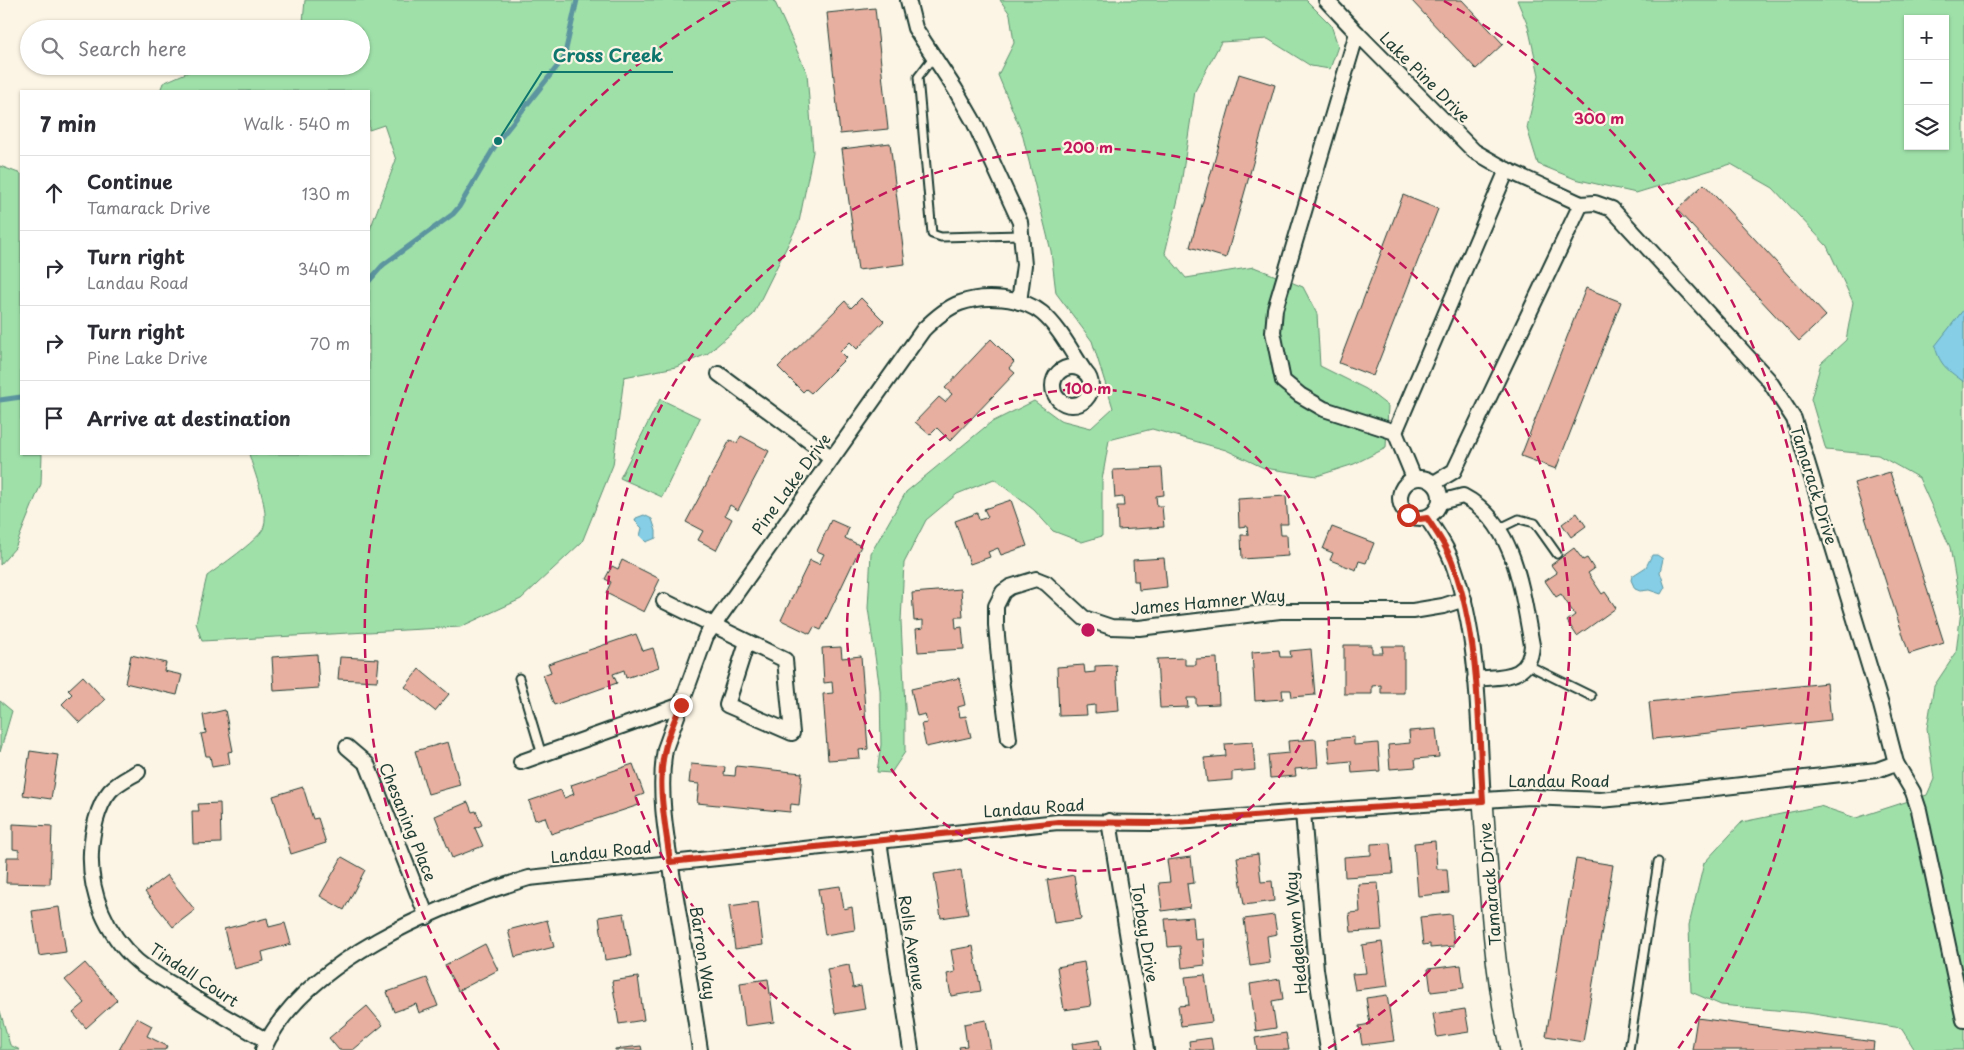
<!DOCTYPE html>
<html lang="en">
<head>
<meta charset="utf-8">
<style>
	:root { --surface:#fff; --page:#f2f2f3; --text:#2b2b33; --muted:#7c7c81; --line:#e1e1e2 }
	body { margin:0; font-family:"Playpen Sans",sans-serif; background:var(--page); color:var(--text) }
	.controls { position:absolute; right:15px; top:15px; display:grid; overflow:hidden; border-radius:0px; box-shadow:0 1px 4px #0004 }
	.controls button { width:45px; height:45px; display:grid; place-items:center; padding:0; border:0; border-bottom:1px solid var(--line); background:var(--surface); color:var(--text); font:25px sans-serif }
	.stop { position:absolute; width:15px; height:15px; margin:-11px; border:4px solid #c8321e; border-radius:50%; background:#fff }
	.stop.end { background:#c8321e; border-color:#fff; box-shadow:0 1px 5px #0008 }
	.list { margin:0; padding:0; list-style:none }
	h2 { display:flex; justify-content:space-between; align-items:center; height:65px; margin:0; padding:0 20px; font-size:21px }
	h2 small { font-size:16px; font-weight:400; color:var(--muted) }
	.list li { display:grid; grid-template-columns:32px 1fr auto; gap:15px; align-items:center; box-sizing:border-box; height:75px; padding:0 20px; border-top:1px solid var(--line) }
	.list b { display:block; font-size:19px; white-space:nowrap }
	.list p { margin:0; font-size:16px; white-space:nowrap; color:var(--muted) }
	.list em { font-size:16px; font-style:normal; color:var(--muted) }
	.icon { flex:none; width:28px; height:28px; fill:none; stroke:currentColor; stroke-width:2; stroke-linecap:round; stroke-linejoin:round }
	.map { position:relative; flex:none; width:1964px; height:1050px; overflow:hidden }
	.search { position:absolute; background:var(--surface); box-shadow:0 1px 4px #0004; left:20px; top:20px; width:350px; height:55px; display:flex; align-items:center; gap:12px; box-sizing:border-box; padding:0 18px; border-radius:28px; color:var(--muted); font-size:19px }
	.panel { position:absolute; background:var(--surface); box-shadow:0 1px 4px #0004; left:20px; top:90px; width:350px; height:365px; border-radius:0px }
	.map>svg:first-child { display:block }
</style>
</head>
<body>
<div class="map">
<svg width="1964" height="1050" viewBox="0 0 1964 1050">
	<rect width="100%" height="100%" fill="#fcf5e5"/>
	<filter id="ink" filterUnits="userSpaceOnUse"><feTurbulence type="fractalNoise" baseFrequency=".02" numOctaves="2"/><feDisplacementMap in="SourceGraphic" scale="10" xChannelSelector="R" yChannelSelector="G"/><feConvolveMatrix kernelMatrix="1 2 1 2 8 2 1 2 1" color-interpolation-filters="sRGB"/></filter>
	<g filter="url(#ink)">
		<g fill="#9fe0a9" stroke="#5f8e6e" fill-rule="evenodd">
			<path d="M305 0H774L807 73 813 152 799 222 753 315 707 354 676 367 624 377 613 465 582 542 521 599 460 627 202 641 196 623 207 576C219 567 257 541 263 529 271 512 254 472 249 454H369V232L396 160 384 125 369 130V91H160L163 83 202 66H361V29H295L303 22Z"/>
			<polygon points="1000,0 1306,0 1331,25 1338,46 1330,69 1311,66 1268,39 1221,42 1195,91 1180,191 1165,253 1186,278 1254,267 1303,287 1317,314 1320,366 1366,389 1388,406 1386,448 1354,464 1317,476 1264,468 1226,450 1152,429 1109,440 1102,480 1102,536 1082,542 1053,531 1034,510 994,479 957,494 926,520 904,563 901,621 905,708 905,752 891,773 877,772 881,745 880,690 868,608 871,553 906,492 990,423 1034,401 1060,420 1091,428 1113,408 1092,341 1056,293 1051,251 1022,133 998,75 1014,43 1010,14"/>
			<path d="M1517 0H1964V1050H1915L1901 1028 1808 1013 1721 1005 1691 992 1689 925 1704 863 1742 822 1820 806 1856 818 1927 795 1934 779 1927 728 1934 686 1956 653 1961 610 1950 547 1919 478 1878 455 1826 450 1811 399 1821 363 1846 340 1853 302 1827 246 1773 188 1731 164 1636 193 1575 179 1538 164 1527 128 1539 75 1528 26ZM1908 19H1945V146H1908Z"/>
			<polygon points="0,166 21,174 21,454 42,454 41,484 15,548 0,565"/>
			<polygon points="660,399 700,418 662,497 620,478"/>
			<polygon points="0,701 12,711 0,752"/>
			<polygon points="0,1011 10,1045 20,1050 0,1050"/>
		</g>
		<g fill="#85cee6" stroke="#5c949f">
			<path d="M1964 309V382C1948 370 1940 366 1935 346Z"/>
			<polygon points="644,515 652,519 656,531 656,538 646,542 640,536 642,528 635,521 636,518"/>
			<polygon points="1652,555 1657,555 1663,559 1660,572 1665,587 1661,594 1649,590 1640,591 1635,589 1631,580 1632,576 1646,567"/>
		</g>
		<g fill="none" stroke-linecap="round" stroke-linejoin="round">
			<g stroke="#5c949f" stroke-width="5">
				<polyline points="369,281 383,265 453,214 459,207 498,141 564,58 577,0"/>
				<polyline points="0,400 21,397"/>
			</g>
		</g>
		<g fill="#e7af9f" stroke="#1f3d34">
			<polygon points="1411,0 1462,0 1503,44 1476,69"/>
			<polygon points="875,8 888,129 840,134 827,13"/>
			<polygon points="1239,74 1275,85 1226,258 1190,247"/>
			<polygon points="890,143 905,264 858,270 842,149"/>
			<polygon points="1704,184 1826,316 1799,341 1677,210"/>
			<polygon points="1403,195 1438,209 1373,376 1339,363"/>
			<polygon points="1586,288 1621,302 1556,469 1521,456"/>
			<polygon points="861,298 884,321 857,349 850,342 840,352 846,358 811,393 806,389 803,392 778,367 845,301 851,308"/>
			<polygon points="991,339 1014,362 1009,368 1015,373 950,441 937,428 930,435 915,422 939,397 945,402 952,394 945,388"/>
			<polygon points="741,436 769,451 738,510 730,505 725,515 732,519 716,550 698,540 703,531 686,522 730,440 737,443"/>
			<polygon points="1162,468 1164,495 1156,496 1157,506 1162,506 1164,527 1118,530 1117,506 1124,506 1123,497 1115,498 1113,470"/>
			<polygon points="1890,472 1944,643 1909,654 1854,483"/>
			<polygon points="1286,496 1288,524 1280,524 1281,535 1287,535 1288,556 1242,559 1241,535 1248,535 1247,526 1239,527 1238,499"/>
			<polygon points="1011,500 1027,546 1001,555 998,548 988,552 990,557 970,564 955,521 977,513 979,520 988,517 984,509"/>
			<polygon points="1577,513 1586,526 1571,537 1562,524"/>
			<polygon points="831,520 849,528 845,538 861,546 821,630 814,627 810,634 781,620 810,560 819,564 824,554 817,551"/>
			<polygon points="1332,527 1374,543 1366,563 1359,561 1356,570 1330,560 1333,553 1323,549"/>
			<polygon points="1574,548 1583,560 1587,558 1594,569 1588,573 1602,594 1605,592 1616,608 1577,636 1567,621 1575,615 1561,594 1556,597 1545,581 1557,573 1551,565"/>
			<polygon points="1164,558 1167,587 1139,590 1138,581 1134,581 1133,560"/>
			<polygon points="622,560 660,579 644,612 606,593 611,582 605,579 612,566 618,569"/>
			<polygon points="961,589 963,617 955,617 956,628 962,627 964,649 918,652 916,629 923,628 923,620 914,621 912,593"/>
			<polygon points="636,634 643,651 653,648 659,667 626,678 624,670 613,674 617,683 554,705 543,675 551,672 548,664"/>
			<polygon points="1344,645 1372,645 1372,653 1383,653 1382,646 1404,646 1404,693 1381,693 1381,685 1372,686 1372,694 1344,694"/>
			<polygon points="841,647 842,658 861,656 868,749 859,750 860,758 828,760 823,694 833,693 832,682 824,683 822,648"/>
			<polygon points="1311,649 1315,695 1292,697 1291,690 1282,690 1283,699 1255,701 1252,652 1279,650 1280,657 1291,657 1290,651"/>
			<polygon points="317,654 319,688 274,691 272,657"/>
			<polygon points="131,655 166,663 164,671 182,675 177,695 125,683"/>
			<polygon points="340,657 379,659 377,681 338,679"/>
			<polygon points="1185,658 1185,665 1196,665 1196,659 1217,658 1219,704 1196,705 1196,698 1187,698 1188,707 1160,708 1157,659"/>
			<polygon points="1084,665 1085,673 1095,672 1095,666 1116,665 1119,711 1095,713 1095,705 1086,706 1087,715 1059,716 1057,667"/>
			<polygon points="419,669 449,694 435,711 405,687"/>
			<polygon points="83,676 105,700 80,723 62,704 72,694 68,690"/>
			<polygon points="959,678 965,705 958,707 960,717 966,716 971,737 926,747 921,724 927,723 925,714 917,716 911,689"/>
			<polygon points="1827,683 1831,720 1653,739 1649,702"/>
			<polygon points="225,710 233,751 228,752 230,764 212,767 210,756 206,756 201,734 206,733 203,715"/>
			<polygon points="1436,729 1439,757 1415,759 1416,767 1390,769 1388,745 1410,743 1409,731"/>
			<polygon points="1354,737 1354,745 1378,743 1380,771 1352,773 1351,761 1330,763 1328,739"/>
			<polygon points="1316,739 1318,767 1295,769 1296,776 1270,778 1268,755 1289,753 1288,741"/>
			<polygon points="448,742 460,785 428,794 415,751"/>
			<polygon points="1253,742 1255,770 1232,772 1232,780 1207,782 1204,758 1226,756 1225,744"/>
			<polygon points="30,751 58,755 51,799 23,795"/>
			<polygon points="633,764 644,794 636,797 639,805 551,834 545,817 535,820 529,801 561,790 564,798 574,794 571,785"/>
			<polygon points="691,764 725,767 724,775 735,776 736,766 802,773 799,805 791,804 790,812 697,803 699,784 689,783"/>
			<polygon points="303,787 313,819 318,818 326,843 291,854 273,796"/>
			<polygon points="468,802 472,812 476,811 482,825 475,828 483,846 452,858 435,816"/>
			<polygon points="220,803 221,843 193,844 192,811 199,811 198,804"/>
			<polygon points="13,824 52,826 50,884 6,883 7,857 19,857 19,850 13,849"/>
			<polygon points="1435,841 1437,869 1447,869 1449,893 1418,896 1414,843"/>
			<polygon points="1390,843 1393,874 1345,877 1344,857 1371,855 1371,844"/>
			<polygon points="1258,854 1261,882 1272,881 1274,901 1244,905 1237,857"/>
			<polygon points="342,857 365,870 344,910 320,896"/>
			<polygon points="1191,857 1194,883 1187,884 1190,907 1162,911 1159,883 1170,882 1167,860"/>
			<polygon points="1576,859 1613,865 1583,1042 1546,1036"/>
			<polygon points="961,870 968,914 941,918 934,874"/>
			<polygon points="167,875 195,910 173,927 145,892"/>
			<polygon points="1074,875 1081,919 1054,923 1047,880"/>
			<polygon points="1378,883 1382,930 1351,932 1349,913 1360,912 1358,884"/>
			<polygon points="840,886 844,909 852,907 855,930 825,935 818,889"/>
			<polygon points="758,902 763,945 735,949 729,906"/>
			<polygon points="59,907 66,952 39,956 32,911"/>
			<polygon points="624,913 631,956 605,960 599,917"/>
			<polygon points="1451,914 1454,946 1430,948 1430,944 1423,945 1420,917"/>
			<polygon points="1274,915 1277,934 1267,936 1270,963 1250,966 1244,919"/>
			<polygon points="1193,917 1195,940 1203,939 1205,965 1182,968 1180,946 1168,947 1165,919"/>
			<polygon points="267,918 269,927 285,923 291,944 262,952 264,961 234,969 224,929"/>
			<polygon points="547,920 554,947 515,957 508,930"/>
			<polygon points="1382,942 1388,986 1355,990 1352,974 1366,973 1362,945"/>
			<polygon points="485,944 498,970 458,991 445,965"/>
			<polygon points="973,946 981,991 951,996 947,974 955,972 951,950"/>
			<polygon points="1084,962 1091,1006 1064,1010 1057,967"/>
			<polygon points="85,963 117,1000 86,1028 73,1013 85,1003 65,980"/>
			<polygon points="849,965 853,988 861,986 865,1009 835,1014 827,969"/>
			<polygon points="1461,965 1464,988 1431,992 1428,969"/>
			<polygon points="1205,975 1212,1022 1181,1026 1178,1006 1189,1005 1185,977"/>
			<polygon points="638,977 644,1020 619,1024 612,981"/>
			<polygon points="427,978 438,1006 419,1013 416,1004 394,1012 387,992"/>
			<polygon points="768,979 774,1022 745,1026 740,983"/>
			<polygon points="1280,979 1283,999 1272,1001 1276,1028 1256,1031 1250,984"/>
			<polygon points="1387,995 1394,1041 1362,1045 1359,1026 1370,1024 1366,998"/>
			<polygon points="367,1006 383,1025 353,1050 339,1050 329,1038"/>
			<polygon points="1465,1009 1469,1032 1437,1037 1433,1014"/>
			<polygon points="137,1018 152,1026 147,1036 167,1046 165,1050 119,1050"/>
			<polygon points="1697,1018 1874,1042 1873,1050 1692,1050"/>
			<polygon points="986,1020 991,1050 960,1050 959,1047 967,1046 964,1024"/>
			<polygon points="1286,1033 1289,1050 1257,1050 1255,1038"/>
			<polygon points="1211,1038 1213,1050 1190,1050 1189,1041"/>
			<polygon points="1099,1040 1101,1050 1073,1050 1072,1044"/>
			<polygon points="641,1046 642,1050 615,1050 615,1049"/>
		</g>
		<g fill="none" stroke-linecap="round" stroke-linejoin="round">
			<g stroke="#1f3d34" stroke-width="11">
				<g id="lane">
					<polyline points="934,56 918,77 932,234 941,237 1021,235"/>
					<polyline points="1498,529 1519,519 1535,523 1557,554"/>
					<polyline points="1528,665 1591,696"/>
					<polyline points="519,678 542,755"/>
					<polyline points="1629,1050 1658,862"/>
				</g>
			</g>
			<g stroke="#1f3d34" stroke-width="18">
				<g id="street">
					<polyline points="908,0 915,28 955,89 974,122 1020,222 1024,265 1019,302"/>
					<polyline points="1326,0 1357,33"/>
					<circle cx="1072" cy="386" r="19"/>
					<polyline points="719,374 832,458"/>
					<polyline points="1395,432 1507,170"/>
					<circle cx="1420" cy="498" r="20"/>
					<polyline points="1414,478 1395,432 1324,409 1300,395 1283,381 1273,332 1275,309 1357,33 1474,151 1507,170 1581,204 1595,203 1612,209 1768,379 1794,419 1881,705 1896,763 1913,792 1919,810 1964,1020"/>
					<polyline points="1434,483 1454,471 1581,204"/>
					<path d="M1440 502 1463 496C1516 523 1522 593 1532 645 1530 680 1503 676 1475 679"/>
					<path d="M1427 518C1437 533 1448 549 1454 567 1480 641 1478 724 1483 801"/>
					<polyline points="664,601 785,660 792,733 727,705 747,642"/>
					<polyline points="1009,739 1001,679 996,625 996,606 1003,592 1010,587 1036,579 1046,583 1084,618 1111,627 1139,628 1280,611 1413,611 1443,606 1464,599"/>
					<polyline points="347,747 367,764 427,917"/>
					<polyline points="521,762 681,705"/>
					<path d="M138 772C130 777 117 783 110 791 97 806 92 833 91 852 89 893 106 934 137 961 150 972 167 981 182 990 209 1008 238 1024 267 1041"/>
					<polyline points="1303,812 1316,969 1328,1050"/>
					<polyline points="1109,821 1146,1050"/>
					<polyline points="879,841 911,1050"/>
					<path d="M263 1050C304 960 439 905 529 878L1058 822 1153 823 1191 821 1303 812 1530 797 1600 800 1643 796 1877 770 1896 763"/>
					<path d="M700 1050C692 997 684 945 675 892 668 846 657 796 665 749L706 636 923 330C934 319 946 308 960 303 984 294 1022 297 1042 313 1060 328 1072 353 1085 372"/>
				</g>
			</g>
			<g stroke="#1f3d34" stroke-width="22">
				<path id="secondary" d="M1483 801C1489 884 1493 968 1511 1050"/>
			</g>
			<use href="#lane" stroke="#fcf5e5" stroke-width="7"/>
			<use href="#street" stroke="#fcf5e5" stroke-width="14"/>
			<use href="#secondary" stroke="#fcf5e5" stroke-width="19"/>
		</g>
	</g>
	<g fill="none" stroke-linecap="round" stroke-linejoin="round" filter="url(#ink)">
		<path stroke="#c8321e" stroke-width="6" d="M681 705C675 719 668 734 665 749 656 785 666 826 670 862L1058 822 1153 823 1191 821 1303 812 1483 801C1478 724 1480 641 1454 567 1448 549 1437 533 1427 518L1420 519 1408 515"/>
	</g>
	<g fill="none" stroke="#c2185b" stroke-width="2.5" stroke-dasharray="9 6">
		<circle cx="1088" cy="630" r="241"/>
		<path d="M851 1050A482 482 0 1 1 1325 1050"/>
		<path d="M499 1050A723 723 0 0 1 732 1M1444 1A723 723 0 0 1 1677 1050"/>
	</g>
	<g text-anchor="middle" stroke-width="4.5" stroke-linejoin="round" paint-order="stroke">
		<g font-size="16" fill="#1f3d34" stroke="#fcf5e5">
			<text transform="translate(1425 77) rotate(45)" y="6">Lake Pine Drive</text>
			<text transform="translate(791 484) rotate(-54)" y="6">Pine Lake Drive</text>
			<text transform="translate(1814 485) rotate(73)" y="6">Tamarack Drive</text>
			<text transform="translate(1208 602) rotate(-5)" y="6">James Hamner Way</text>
			<text x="1559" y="787">Landau Road</text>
			<text transform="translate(1034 808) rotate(-4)" y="6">Landau Road</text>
			<text transform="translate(408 822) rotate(68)" y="6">Chesaning Place</text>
			<text transform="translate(601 852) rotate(-6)" y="6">Landau Road</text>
			<text transform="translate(1490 884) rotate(-95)" y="6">Tamarack Drive</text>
			<text transform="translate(1145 933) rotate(81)" y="6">Torbay Drive</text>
			<text transform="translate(1296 933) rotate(-95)" y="6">Hedgelawn Way</text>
			<text transform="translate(912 943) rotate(81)" y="6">Rolls Avenue</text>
			<text transform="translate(703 953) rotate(81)" y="6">Barron Way</text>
			<text transform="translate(194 975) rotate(33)" y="6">Tindall Court</text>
		</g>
	</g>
	<circle cx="1088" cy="630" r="8" fill="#c2185b" stroke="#fcf5e5" stroke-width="2.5"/>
	<g font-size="15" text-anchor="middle" font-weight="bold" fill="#c2185b" stroke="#fcf5e5" stroke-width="4.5" stroke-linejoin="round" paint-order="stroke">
		<text x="1599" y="124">300 m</text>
		<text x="1088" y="153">200 m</text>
		<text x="1088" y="394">100 m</text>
	</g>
	<path fill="none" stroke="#0f766e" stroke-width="2" d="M498 141L542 72H673"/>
	<circle fill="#0f766e" stroke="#fcf5e5" stroke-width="2" cx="498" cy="141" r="5"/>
	<g font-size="18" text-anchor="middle" font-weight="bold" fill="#0f766e" stroke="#fcf5e5" stroke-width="4.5" stroke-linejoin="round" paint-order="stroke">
		<text x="608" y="62">Cross Creek</text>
	</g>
</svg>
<div class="controls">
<button>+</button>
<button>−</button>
<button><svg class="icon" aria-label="layers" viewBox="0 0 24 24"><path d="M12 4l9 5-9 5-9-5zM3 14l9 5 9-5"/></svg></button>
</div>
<div class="stop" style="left:1408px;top:515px"></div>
<div class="stop end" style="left:681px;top:705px"></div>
<div class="search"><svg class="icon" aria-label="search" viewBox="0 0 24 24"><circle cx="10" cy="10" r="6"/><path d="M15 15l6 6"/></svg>Search here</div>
<section class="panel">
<h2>7 min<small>Walk · 540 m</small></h2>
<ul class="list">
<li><svg class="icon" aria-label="ahead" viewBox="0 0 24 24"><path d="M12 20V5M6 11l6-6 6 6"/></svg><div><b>Continue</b><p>Tamarack Drive</p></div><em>130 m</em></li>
<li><svg class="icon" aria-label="right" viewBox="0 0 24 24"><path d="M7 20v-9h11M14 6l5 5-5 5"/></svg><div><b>Turn right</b><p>Landau Road</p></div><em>340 m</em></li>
<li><svg class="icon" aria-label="right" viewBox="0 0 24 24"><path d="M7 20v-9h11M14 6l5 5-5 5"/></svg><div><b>Turn right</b><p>Pine Lake Drive</p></div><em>70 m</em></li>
<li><svg class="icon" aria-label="arrive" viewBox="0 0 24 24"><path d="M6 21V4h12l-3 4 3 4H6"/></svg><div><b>Arrive at destination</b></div></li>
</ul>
</section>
</div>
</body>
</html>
